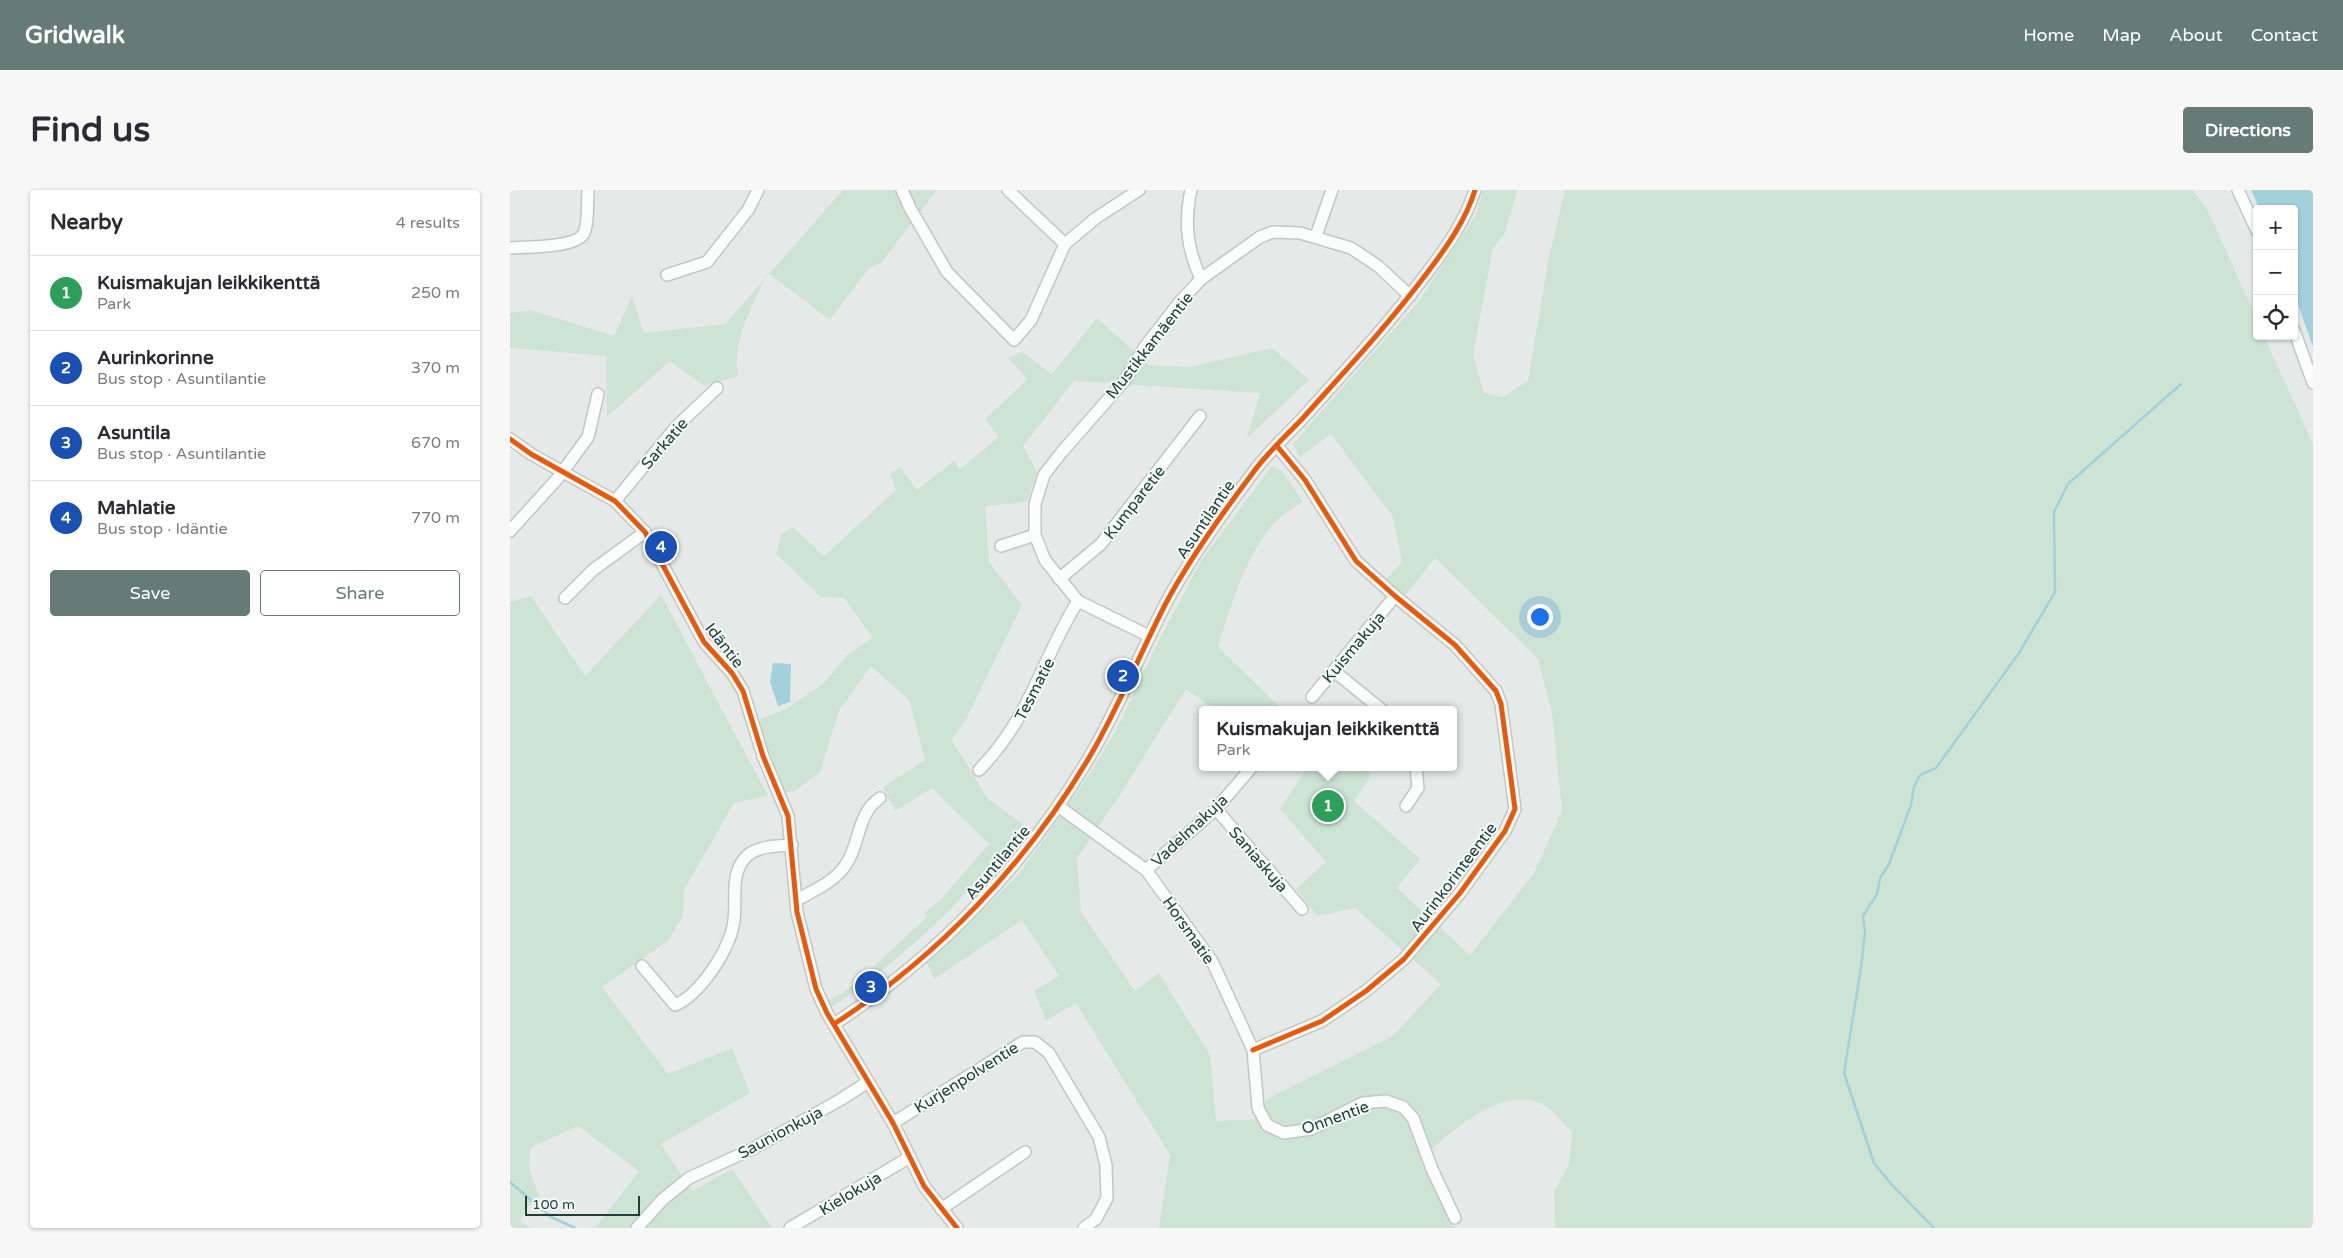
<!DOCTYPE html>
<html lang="en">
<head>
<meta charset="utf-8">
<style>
	:root { --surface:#fff; --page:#f7f7f7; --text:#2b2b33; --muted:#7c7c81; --line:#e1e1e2; --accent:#667b76 }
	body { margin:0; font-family:"Varela Round",sans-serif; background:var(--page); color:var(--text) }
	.controls { position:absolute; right:15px; top:15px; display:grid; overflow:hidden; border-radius:5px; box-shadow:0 1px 4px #0004 }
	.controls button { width:45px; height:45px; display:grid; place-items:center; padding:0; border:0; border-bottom:1px solid var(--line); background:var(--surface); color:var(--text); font:25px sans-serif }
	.scale { position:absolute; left:15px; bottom:12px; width:115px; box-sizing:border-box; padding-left:5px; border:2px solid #213f38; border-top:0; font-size:14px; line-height:18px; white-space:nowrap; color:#213f38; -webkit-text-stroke:4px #f3f9f6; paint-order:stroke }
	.you { position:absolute; left:1029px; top:426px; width:18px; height:18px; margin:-12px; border:4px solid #fff; border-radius:50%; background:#1a73e8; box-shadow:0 0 0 8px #1a73e833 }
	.badge { display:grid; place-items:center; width:32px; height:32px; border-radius:50%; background:var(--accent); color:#fff; font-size:16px; font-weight:700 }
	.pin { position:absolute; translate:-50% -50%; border:2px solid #fff; box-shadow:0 1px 5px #0006 }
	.popup { position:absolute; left:689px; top:516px; width:258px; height:65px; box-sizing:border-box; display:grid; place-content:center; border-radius:5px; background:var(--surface); filter:drop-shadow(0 1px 4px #0005); font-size:16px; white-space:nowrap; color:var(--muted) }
	.popup b { font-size:19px; color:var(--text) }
	.popup::after { content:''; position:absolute; left:50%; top:100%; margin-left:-10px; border:10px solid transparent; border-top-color:var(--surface) }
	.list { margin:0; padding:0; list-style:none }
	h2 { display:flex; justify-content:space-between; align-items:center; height:65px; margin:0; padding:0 20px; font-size:21px }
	h2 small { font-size:16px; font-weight:400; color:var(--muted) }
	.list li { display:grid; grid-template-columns:32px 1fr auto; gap:15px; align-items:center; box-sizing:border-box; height:75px; padding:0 20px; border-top:1px solid var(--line) }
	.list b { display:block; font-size:19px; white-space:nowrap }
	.list p { margin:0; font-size:16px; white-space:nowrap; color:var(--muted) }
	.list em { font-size:16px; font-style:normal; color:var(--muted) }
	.actions { display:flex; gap:10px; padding:15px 20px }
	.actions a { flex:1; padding:11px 0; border:1px solid var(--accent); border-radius:5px; text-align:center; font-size:18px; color:var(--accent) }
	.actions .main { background:var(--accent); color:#fff }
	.icon { flex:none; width:28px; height:28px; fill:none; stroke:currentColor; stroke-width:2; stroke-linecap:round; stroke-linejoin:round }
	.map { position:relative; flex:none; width:1803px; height:1038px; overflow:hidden; border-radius:5px }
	header { display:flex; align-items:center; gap:30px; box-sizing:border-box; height:70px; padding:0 25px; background:var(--accent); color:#fff }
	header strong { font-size:24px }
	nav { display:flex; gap:28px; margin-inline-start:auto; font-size:18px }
	.intro { display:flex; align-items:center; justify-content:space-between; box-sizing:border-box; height:120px; padding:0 30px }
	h1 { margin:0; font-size:35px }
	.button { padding:12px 22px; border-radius:5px; background:var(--accent); color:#fff; font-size:18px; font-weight:700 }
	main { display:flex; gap:30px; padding:0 30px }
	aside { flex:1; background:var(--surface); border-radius:5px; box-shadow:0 1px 4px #0004 }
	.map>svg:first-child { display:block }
</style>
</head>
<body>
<header>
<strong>Gridwalk</strong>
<nav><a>Home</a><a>Map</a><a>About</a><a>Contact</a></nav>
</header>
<div class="intro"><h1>Find us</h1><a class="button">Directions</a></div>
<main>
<aside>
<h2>Nearby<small>4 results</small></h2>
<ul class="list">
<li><span class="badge" style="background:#2e9e5b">1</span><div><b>Kuismakujan leikkikenttä</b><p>Park</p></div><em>250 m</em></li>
<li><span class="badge" style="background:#1a4fb4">2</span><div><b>Aurinkorinne</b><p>Bus stop · Asuntilantie</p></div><em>370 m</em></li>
<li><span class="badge" style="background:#1a4fb4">3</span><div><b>Asuntila</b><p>Bus stop · Asuntilantie</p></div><em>670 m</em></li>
<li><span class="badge" style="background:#1a4fb4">4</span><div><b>Mahlatie</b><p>Bus stop · Idäntie</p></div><em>770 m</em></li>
</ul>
<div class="actions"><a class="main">Save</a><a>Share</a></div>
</aside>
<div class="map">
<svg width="1803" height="1038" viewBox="0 0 1803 1038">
	<rect width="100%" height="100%" fill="#e5eae8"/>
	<g fill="#cde4d5">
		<path d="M333 0H427L371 73 359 78 320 130 258 83C242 114 222 152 228 186L194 196 160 171 97 227 96 166 0 158V123L20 120 104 146 122 106 134 143 215 134Z"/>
		<path d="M973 0H1007L995 43 983 58 963 165 974 203 993 207 1018 191 1038 72 1055 0H1683L1698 21 1747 129V146H1754L1803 254V1035L1800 1038H1045L1044 1001 1059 975 1062 942C1051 931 1040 915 1024 911 981 902 943 942 913 966L945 1038H649L660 965 566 813 536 831 524 801 549 786 512 730 424 789 416 771 456 737 508 685 549 628 583 579 612 529 647 454 691 371 762 276 772 281 793 312C784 318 773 324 765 332 737 363 720 417 708 457L773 520H706L676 499 610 605 567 668 571 722 625 801 649 783 700 865 706 931 748 929 757 909 883 846 931 794 845 718 808 726 786 699 816 672 770 619 795 581 789 577H859L860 587 844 611 910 669 887 698 960 765 1024 683 1052 621 1042 523 1028 469 925 368 894 407 876 389 892 372 883 327 821 244 790 267 783 254 909 111 966 25Z"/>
		<path d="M587 128 639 175 679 177 762 158 799 190 737 248 750 203 564 191 513 256 527 282 517 312 475 316 479 372 512 415 456 529 442 550 478 609 513 634C460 707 396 767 320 818L316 812 343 796 418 726 414 723 429 711 479 654 422 598 385 621 373 597 415 570 399 510 361 476 329 521 310 582 285 601 274 603 250 542V529L276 519 314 493 337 465 363 448 334 408 311 407 266 364 271 344 283 337 314 366 386 300 380 284 390 277 407 300 444 271 450 279 489 247 475 229 518 189 498 168 512 162 542 184Z"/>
		<polygon points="151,405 258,606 224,613 174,700 173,725 159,750 92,797 158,884 222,858 240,903 151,954 182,1001 222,979 262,1038 85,1038 129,981 68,936 20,958 19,978 29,1006 14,1021 10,1032 21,1038 0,1038 0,412 21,406 75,486"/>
	</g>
	<g fill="#a3d1db">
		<polygon points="1741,0 1803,0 1803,157 1784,103 1784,19 1750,19"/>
		<polygon points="263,473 281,474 280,512 268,516 260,492"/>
	</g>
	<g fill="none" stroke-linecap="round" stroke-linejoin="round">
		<g stroke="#a3d1db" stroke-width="2.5">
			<polyline points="0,992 41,1027 65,1038"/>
			<polyline points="1424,1038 1382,995 1364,973 1334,883 1351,778 1355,742 1353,726 1367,704 1370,688 1379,674 1401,615 1404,597 1410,585 1426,578 1509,463 1545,402 1544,322 1558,294 1671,194"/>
		</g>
		<g stroke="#c2c7c5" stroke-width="14">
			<g id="minor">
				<polyline points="392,0 400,18 437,82 504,150 521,130 555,54 586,28 629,0"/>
				<polyline points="498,0 555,54"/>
				<path d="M681 0C674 33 677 59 691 89"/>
				<polyline points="1728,0 1747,41"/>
				<polyline points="806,46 822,0"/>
				<path d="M0 58C16 57 67 58 74 43 79 32 77 12 78 0"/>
				<polyline points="157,85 197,72 238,20 248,0"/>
				<polyline points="1784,140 1803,193"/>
				<polyline points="0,249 21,264 105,311 135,342 194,452 222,483 233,501 253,566 278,626 287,722 306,799 317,823 383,933 414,996 447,1038"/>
				<polyline points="105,311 166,237 207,198"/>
				<polyline points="0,341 48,288 78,247 88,204"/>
				<polyline points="491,356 525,345"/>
				<polyline points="549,389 591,354 690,226"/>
				<polyline points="55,408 83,380 135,342"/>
				<polyline points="639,446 568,411 535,370 525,345 525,314 534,285 551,263 615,190 634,158 669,113 691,89 750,47 763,42 790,43 841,58 868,76 900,106"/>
				<polyline points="824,481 872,520"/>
				<polyline points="802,507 885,406"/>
				<path d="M469 580C521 527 531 470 568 411"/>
				<polyline points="548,616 636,680 702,771 743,860 748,918 757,935 774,943 801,939 853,913 876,911 893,917 903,928 922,979 945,1028"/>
				<polyline points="896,616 908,598 906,577"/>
				<polyline points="706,619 792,719"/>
				<polyline points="636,680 706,619 742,577"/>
				<path d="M287 710C304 700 324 692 335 676 351 654 346 624 370 608"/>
				<path d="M132 776 165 815C190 805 221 758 224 730 227 708 219 682 238 665 249 656 268 656 282 655"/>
				<path d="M324 834C429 766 517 673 580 566 609 517 630 463 656 413 680 368 711 325 742 284 756 264 775 247 792 229 835 181 878 135 917 83 936 58 956 30 965 0"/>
				<polyline points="743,860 812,831 856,801 894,769 950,703 995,641 1005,619 991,514 986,501 945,455 885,406 846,371 795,290 767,256"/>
				<polyline points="383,933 513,852 525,852 539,863 589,947 596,975 597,1008 586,1029 574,1038"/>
				<polyline points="431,1019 515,962"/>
				<polyline points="127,1038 152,1010 179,988 242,959 330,910 358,892"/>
				<polyline points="280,1038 400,967"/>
			</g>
		</g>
		<use href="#minor" stroke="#fbfcfc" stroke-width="11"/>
		<g stroke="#f3f9f6" stroke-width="8">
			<g id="cycleway">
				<polyline points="0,249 21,264 105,311 135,342 194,452 222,483 233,501 253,566 278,626 287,722 306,799 317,823 383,933 414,996 447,1038"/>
				<path d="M324 834C429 766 517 673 580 566 609 517 630 463 656 413 680 368 711 325 742 284 756 264 775 247 792 229 835 181 878 135 917 83 936 58 956 30 965 0"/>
				<polyline points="743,860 812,831 856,801 894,769 950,703 995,641 1005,619 991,514 986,501 945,455 885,406 846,371 795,290 767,256"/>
			</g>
		</g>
		<use href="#cycleway" stroke="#e8590c" stroke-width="5"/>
	</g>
	<g text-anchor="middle" stroke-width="4" stroke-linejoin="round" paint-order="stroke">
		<g font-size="16" fill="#213f38" stroke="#f3f9f6">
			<text transform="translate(639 155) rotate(-52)" y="6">Mustikkamäentie</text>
			<text transform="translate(154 253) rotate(-49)" y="6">Sarkatie</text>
			<text transform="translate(624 312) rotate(-52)" y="6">Kumparetie</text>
			<text transform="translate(695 329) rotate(-56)" y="6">Asuntilantie</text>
			<text transform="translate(215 455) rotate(52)" y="6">Idäntie</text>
			<text transform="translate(843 457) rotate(-50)" y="6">Kuismakuja</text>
			<text transform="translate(524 499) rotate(-63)" y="6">Tesmatie</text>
			<text transform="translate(679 640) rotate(-43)" y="6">Vadelmakuja</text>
			<text transform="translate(749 669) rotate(49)" y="6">Saniaskuja</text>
			<text transform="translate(487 672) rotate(-50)" y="6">Asuntilantie</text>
			<text transform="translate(943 687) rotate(-53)" y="6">Aurinkorinteentie</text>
			<text transform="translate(679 740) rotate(55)" y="6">Horsmatie</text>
			<text transform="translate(456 887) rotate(-32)" y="6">Kurjenpolventie</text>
			<text transform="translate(825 927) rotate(-20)" y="6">Onnentie</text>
			<text transform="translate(270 942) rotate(-28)" y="6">Saunionkuja</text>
			<text transform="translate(340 1003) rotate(-31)" y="6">Kielokuja</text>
		</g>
	</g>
</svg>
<div class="controls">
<button>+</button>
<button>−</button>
<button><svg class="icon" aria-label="locate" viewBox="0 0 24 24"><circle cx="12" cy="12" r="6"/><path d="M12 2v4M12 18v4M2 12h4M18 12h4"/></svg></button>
</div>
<div class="scale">100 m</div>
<div class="you"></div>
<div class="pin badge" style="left:818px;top:616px;background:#2e9e5b">1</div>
<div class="popup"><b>Kuismakujan leikkikenttä</b>Park</div>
<div class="pin badge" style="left:613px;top:486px;background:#1a4fb4">2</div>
<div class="pin badge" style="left:361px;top:797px;background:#1a4fb4">3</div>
<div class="pin badge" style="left:151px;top:357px;background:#1a4fb4">4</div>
</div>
</main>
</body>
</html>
